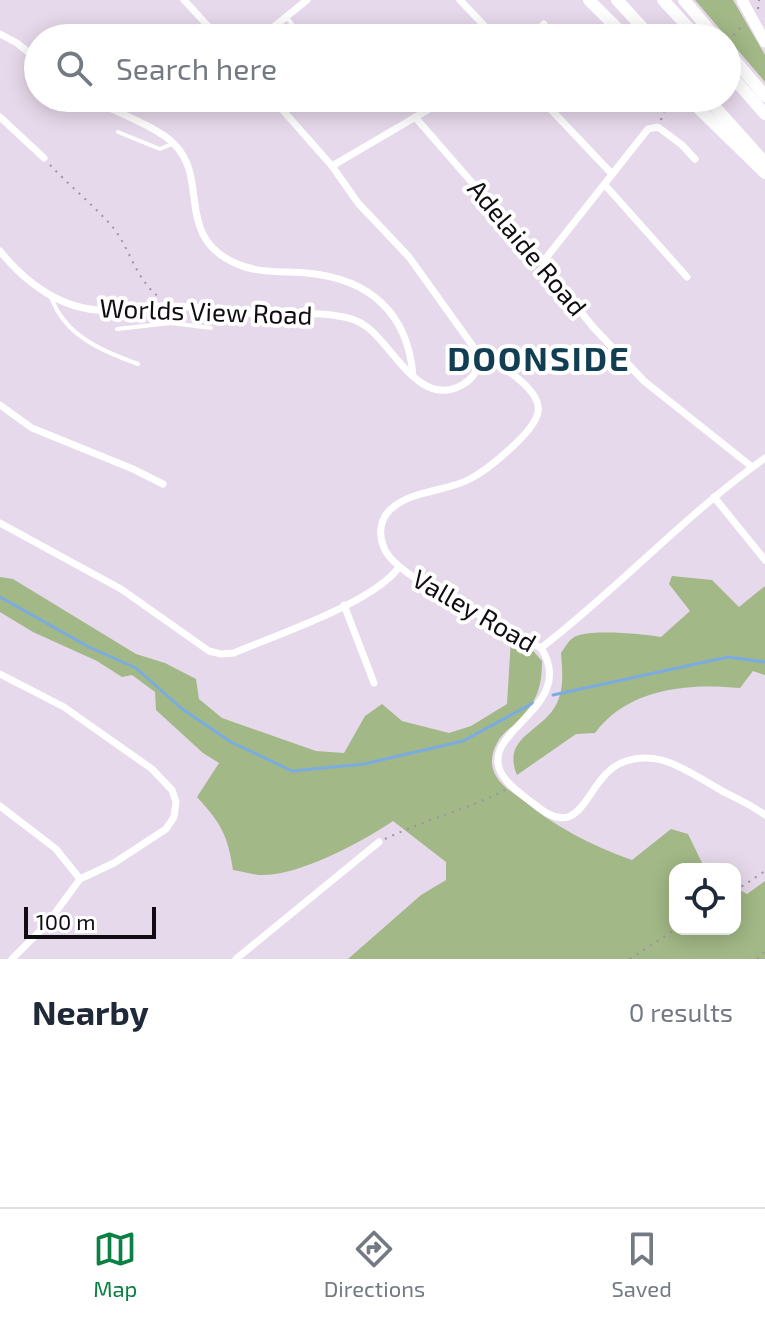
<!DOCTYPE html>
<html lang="en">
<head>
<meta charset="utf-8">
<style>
	:root { --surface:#fff; --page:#f6f6f7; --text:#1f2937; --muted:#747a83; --line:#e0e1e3; --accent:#0b8043 }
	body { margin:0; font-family:"Exo 2",sans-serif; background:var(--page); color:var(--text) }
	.controls { position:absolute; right:24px; bottom:24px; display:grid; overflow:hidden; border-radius:16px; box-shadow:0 4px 20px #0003 }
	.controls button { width:72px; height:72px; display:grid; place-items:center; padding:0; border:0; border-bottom:2px solid var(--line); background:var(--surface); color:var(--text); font:40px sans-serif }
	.scale { position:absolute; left:24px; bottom:20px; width:132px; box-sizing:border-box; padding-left:8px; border:4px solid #100c12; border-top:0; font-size:22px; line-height:28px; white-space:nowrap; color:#100c12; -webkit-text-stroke:6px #fff; paint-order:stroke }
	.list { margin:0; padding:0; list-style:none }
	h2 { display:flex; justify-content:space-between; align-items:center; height:104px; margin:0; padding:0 32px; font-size:34px }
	h2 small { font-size:26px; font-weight:400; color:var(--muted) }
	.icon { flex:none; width:44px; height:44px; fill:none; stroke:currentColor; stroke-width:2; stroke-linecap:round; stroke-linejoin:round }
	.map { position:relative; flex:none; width:765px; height:959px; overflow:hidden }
	.search { position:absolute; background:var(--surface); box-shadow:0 4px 20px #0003; left:24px; right:24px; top:24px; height:88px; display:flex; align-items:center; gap:20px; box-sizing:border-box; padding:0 28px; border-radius:44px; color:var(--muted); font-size:30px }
	.sheet { height:248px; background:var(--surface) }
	nav { display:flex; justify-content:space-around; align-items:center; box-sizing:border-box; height:112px; border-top:2px solid var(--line); background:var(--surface); font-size:22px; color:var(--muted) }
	nav a { display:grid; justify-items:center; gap:4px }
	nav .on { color:var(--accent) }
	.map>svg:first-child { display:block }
</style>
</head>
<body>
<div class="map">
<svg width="765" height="959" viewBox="0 0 765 959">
	<rect width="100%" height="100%" fill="#e6d9eb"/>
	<g fill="#a2b886">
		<polygon points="695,0 733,0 765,55 765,82"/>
		<path d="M672 576 712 580 739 607 765 586V675L753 671 740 688C688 683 628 688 595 733L576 734 517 775C500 734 548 732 559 698 564 683 562 668 561 653 564 649 568 641 573 638 584 628 645 634 661 637L690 611 669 584Z"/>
		<path d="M0 577 13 579 136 654 165 663 196 679 199 699 222 718 316 751 344 753 365 716 382 704 402 721 449 733 471 726 507 704 511 639 528 645 542 661C542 691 535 704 514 725 507 730 501 735 497 743 492 752 490 763 494 772 499 784 510 791 520 798 554 826 590 845 632 860L671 829 688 834 705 869H675V929H735V887L747 894 765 881V959H348L421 895 446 880V862L393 821C360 843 298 877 258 875 250 874 241 871 233 870 228 835 220 822 197 797L219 763 203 753 156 710 155 692 132 675 122 677 97 661 33 632 0 612Z"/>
	</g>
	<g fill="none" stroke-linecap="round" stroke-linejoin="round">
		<g stroke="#7aace2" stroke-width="3">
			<polyline points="0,597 89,647 136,668 181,708 231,742 292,771 364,764 463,741 533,703"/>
			<polyline points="553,695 728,657 765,662"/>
		</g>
		<g stroke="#9d93a1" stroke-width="2" stroke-dasharray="2 6" stroke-linecap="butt">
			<polyline points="758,9 759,0"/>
			<polyline points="728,41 743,25"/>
			<polyline points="661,120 665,108 675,98"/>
			<path d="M50 165C69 185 92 204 110 224 130 246 134 278 159 297"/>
			<path d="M385 839C424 820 466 810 505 790"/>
			<polyline points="735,891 765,871"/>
			<polyline points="630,959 676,929"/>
			<polyline points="757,959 765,951"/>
		</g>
		<g stroke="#fff" stroke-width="4">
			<polyline points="286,16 302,38"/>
			<polyline points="283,38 294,28"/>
			<polyline points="289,98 295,106 304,107 313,98"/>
			<polyline points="118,132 160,149 172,144"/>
			<path d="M51 297C65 336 102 351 138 364"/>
			<polyline points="170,306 171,323"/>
			<polyline points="117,329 171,323 211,328"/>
		</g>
		<g stroke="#fff" stroke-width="7">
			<polyline points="184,0 219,38"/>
			<polyline points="460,0 496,38"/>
			<polyline points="0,34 17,43 38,60"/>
			<polyline points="260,38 307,0"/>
			<polyline points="531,38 544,24"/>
			<path d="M90 98C112 111 159 127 175 145 209 180 175 236 235 263 258 274 283 271 307 273 370 279 408 313 413 376"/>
			<path d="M272 98 332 166 358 203 409 257 480 356C498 363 542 389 538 412 535 432 487 470 470 479 445 492 412 490 391 509 380 519 378 534 384 548 396 579 509 629 541 648 581 710 467 733 506 780 513 789 525 797 534 804 586 848 584 774 626 761 639 757 655 757 668 762 687 769 705 781 722 791 736 798 752 805 765 815"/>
			<polyline points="540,98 612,174"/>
			<polyline points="0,117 44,158"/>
			<polyline points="415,117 542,263 593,327 644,381 752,467"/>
			<polyline points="332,166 448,98"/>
			<polyline points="605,185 687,277"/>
			<path d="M0 251C26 284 65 312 108 310 128 310 148 305 169 306 199 306 229 312 259 314 285 315 313 311 338 316 348 317 359 321 367 327 393 346 420 409 462 385 474 378 478 370 480 356"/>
			<polyline points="542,263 648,129 658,127 682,145 695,159"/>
			<polyline points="0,405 32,428 133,469 163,484"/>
			<polyline points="714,497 765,560"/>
			<path d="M0 523 121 589 209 651 221 654 234 653C276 635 375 602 399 567"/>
			<polyline points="344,605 374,683"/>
			<path d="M541 648C619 588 685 515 765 458"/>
			<polyline points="0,674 64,707 152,769 172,790 176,802 174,817 166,829 114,863 80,879 47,924 12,959"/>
			<polyline points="0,806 56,849 80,879"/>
			<polyline points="236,959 379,842"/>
		</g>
		<polyline stroke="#fff" stroke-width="11" points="742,0 765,42"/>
		<g stroke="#fff" stroke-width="12">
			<polyline points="589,0 627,38"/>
			<polyline points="617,0 652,38"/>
			<polyline points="663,0 698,38"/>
			<polyline points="684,0 716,38"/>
			<polyline points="727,51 765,96"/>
			<polyline points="727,71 765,114"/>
			<polyline points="688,98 765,173"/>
			<polyline points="707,98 765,163"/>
		</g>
	</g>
	<g text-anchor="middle" stroke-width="8" stroke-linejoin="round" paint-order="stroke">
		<g font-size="26" fill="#100c12" stroke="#fff">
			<text transform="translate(527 248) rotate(50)" y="9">Adelaide Road</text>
			<text transform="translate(206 312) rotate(2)" y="9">Worlds View Road</text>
			<text transform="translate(474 611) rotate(30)" y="9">Valley Road</text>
		</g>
		<g font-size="34" font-weight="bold" letter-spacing="2" fill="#123e53" stroke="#fff">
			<text x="539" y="371">DOONSIDE</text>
		</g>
	</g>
</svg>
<div class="controls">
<button><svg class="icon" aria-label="locate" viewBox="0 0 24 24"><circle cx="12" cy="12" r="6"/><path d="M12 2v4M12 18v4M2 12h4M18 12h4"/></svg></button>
</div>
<div class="scale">100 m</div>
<div class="search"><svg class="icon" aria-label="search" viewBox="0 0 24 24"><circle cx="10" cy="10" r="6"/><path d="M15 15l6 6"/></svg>Search here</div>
</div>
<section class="sheet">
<h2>Nearby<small>0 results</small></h2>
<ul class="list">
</ul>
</section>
<nav>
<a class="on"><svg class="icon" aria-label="map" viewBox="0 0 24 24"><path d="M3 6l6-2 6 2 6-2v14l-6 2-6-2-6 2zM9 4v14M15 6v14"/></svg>Map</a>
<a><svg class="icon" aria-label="directions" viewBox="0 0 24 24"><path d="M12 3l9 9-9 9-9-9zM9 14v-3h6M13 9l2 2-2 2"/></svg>Directions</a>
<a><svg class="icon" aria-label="saved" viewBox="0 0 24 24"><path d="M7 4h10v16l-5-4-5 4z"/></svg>Saved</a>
</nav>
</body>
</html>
